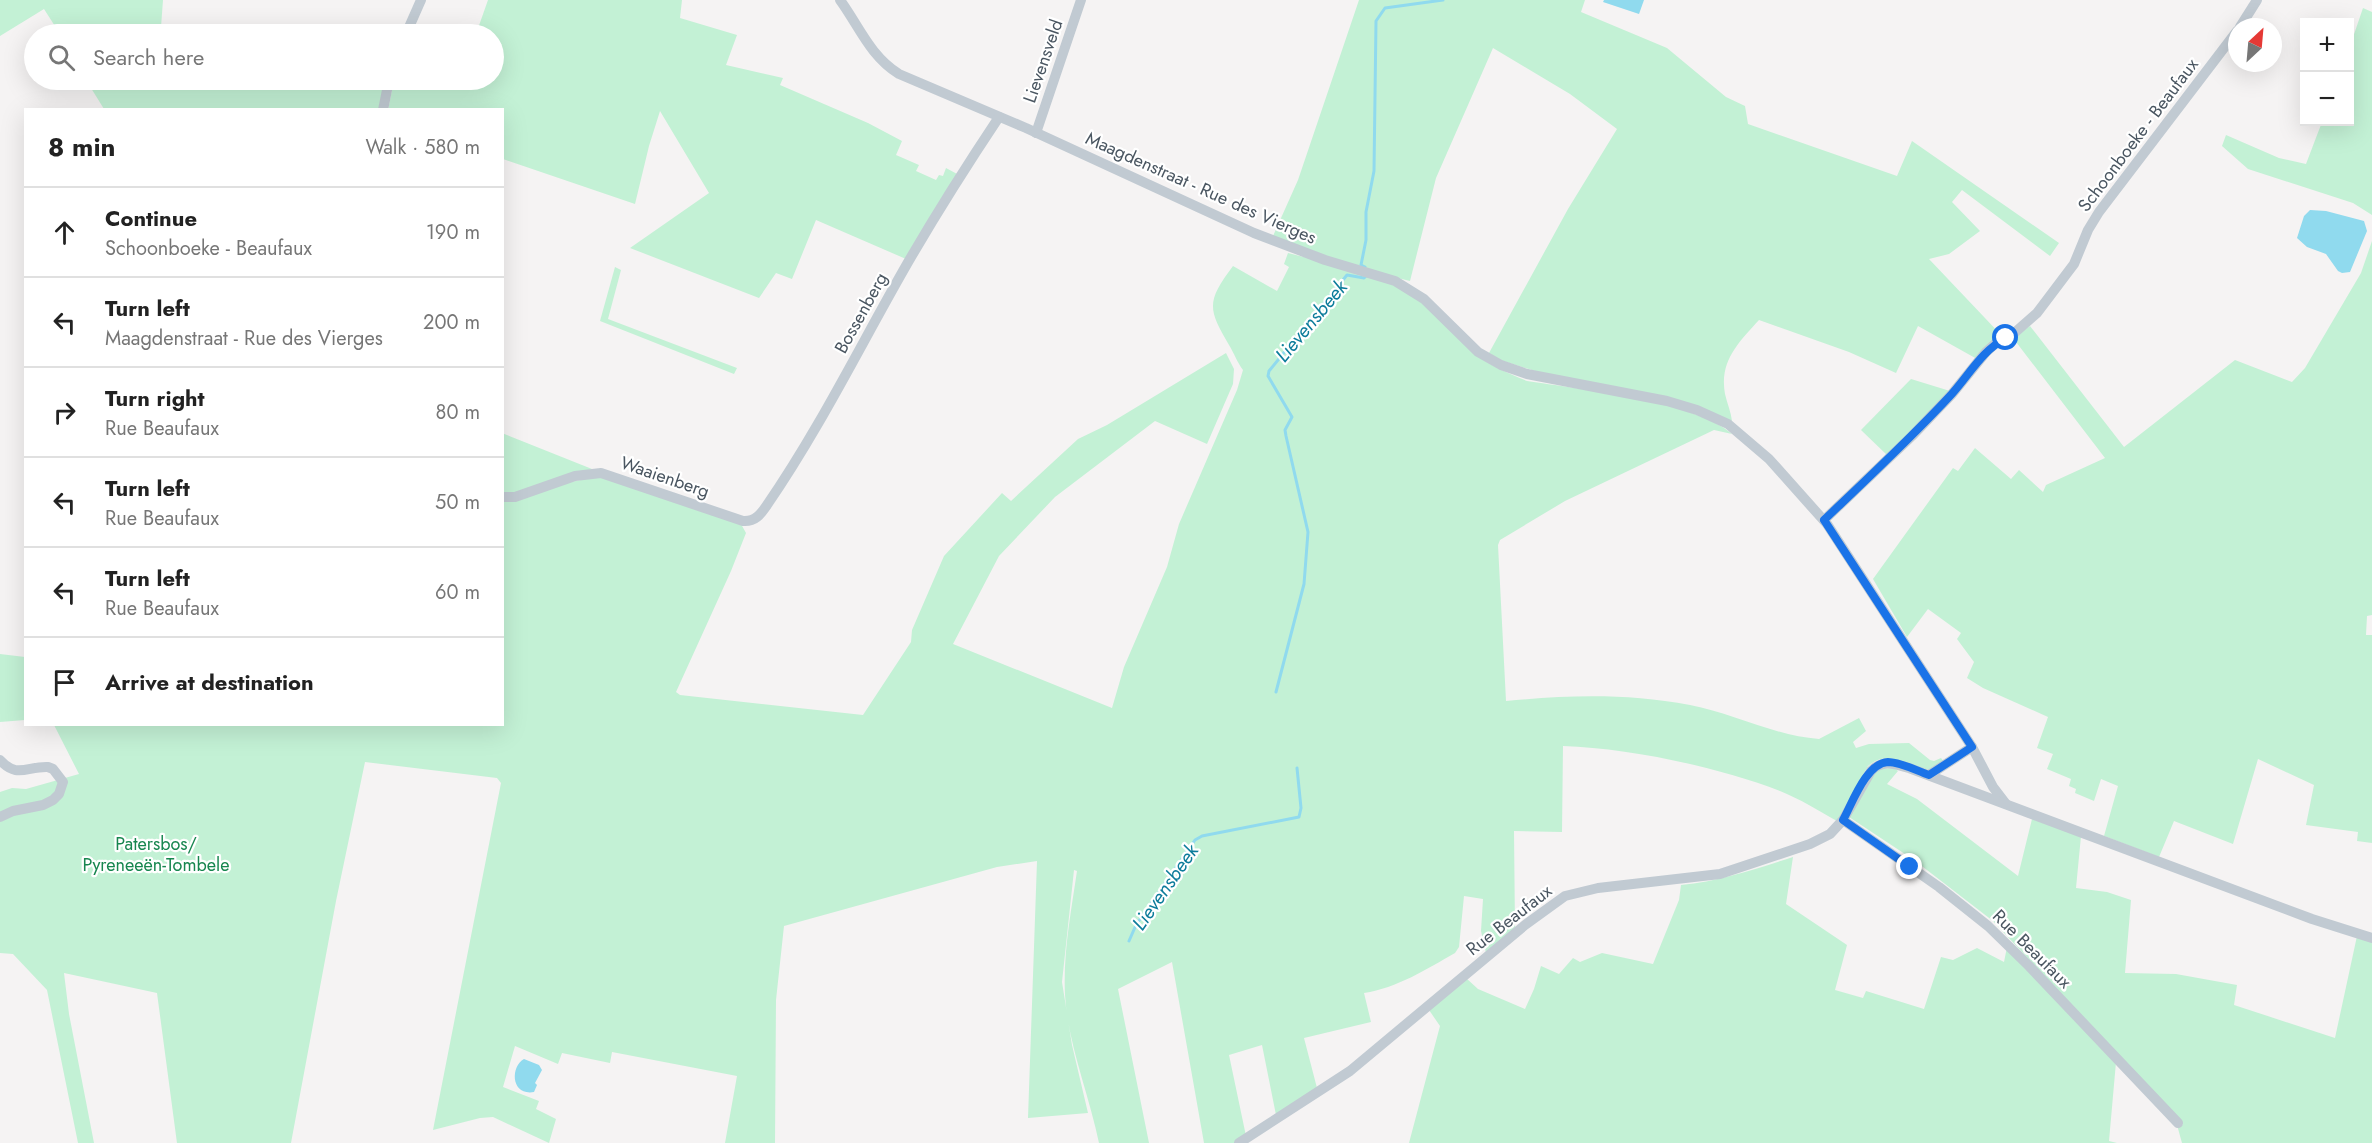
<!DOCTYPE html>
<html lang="en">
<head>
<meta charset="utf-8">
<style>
	:root { --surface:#fff; --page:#f2f2f2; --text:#222; --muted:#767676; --line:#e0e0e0 }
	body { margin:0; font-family:Jost,sans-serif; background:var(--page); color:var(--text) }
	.controls { position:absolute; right:18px; top:18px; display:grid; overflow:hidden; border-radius:0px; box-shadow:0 6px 24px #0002 }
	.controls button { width:54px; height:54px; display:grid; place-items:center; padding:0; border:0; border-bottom:2px solid var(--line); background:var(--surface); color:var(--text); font:30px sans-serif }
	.compass { position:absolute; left:2228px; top:18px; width:54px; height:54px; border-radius:50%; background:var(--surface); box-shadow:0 6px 24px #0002; rotate:26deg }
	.stop { position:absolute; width:18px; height:18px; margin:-14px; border:4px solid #1a73e8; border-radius:50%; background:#fff }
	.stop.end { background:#1a73e8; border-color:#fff; box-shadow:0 2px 6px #0008 }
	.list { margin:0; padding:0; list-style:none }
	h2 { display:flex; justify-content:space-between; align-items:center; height:78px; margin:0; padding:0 24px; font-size:26px }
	h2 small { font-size:20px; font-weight:400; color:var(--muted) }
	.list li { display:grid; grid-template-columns:39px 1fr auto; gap:18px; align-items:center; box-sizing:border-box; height:90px; padding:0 24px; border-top:2px solid var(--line) }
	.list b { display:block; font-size:22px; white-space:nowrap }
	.list p { margin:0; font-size:20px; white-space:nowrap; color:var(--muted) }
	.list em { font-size:20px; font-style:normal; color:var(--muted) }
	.icon { flex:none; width:33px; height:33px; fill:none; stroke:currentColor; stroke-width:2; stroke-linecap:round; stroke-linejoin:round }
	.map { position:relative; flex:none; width:2372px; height:1143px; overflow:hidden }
	.search { position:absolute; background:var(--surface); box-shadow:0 6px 24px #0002; left:24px; top:24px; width:480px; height:66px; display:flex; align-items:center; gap:15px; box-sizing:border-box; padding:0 21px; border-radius:33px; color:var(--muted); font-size:22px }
	.panel { position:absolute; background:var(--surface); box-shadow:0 6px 24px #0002; left:24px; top:108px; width:480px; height:618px; border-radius:0px }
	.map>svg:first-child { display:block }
</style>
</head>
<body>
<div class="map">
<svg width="2372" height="1143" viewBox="0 0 2372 1143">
	<rect width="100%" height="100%" fill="#f5f3f3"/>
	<g fill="#c3f1d5">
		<polygon points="0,0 163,0 161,27 231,34 60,34 44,9 0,36"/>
		<polygon points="488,0 682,0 680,18 737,35 726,65 783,78 780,85 868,123 902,141 896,155 919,165 916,171 936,180 939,175 943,176 946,168 959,175 906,259 816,220 792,279 776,273 759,298 630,248 709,193 660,111 649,146 635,204 503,159 502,110 388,110 394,80 494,80 494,34 476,34"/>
		<path d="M1359 0H1585L1581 12 1667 48 1726 97 1745 106 1748 124 1897 176 1912 141 2059 243 2050 256 1962 190 1952 202 1980 231 1949 254 1929 259 2003 337 1977 359 1918 326 1896 373 1849 352 1759 320C1739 342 1719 361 1725 394 1727 403 1731 412 1732 421L1535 371 1500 360 1489 353 1568 209 1617 129 1570 94 1493 48 1436 178 1410 281 1353 267 1273 236 1298 180Z"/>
		<polygon points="2363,8 2372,12 2372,215 2353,203 2248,169 2222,146 2226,135 2279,158 2306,164 2322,122 2350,122 2350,46"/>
		<polygon points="86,80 388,80 380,110 104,109"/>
		<polygon points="2372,241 2372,615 2367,616 2366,635 2372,635 2372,843 2357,841 2358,832 2306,825 2314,785 2258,759 2233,844 2174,821 2159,857 2104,836 2118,786 2101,779 2094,801 2075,793 2076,789 2069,786 2071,779 2047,769 2053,754 2037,748 2048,717 1983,688 1967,678 1974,662 1957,639 1961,633 1928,609 1907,637 1873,579 1953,468 1958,471 1975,448 2011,479 2019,470 2043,492 2046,485 2105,458 2013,338 2030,326 2124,447 2235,360 2292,382 2305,368 2361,273"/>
		<path d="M1288 253C1331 264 1376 272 1414 296 1436 309 1454 336 1474 353 1490 366 1508 373 1527 381 1577 389 1696 401 1732 434L1714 430 1565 501 1500 540 1498 545 1506 701C1569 695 1626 693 1690 705 1733 713 1775 736 1819 739L1859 718 1866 731 1853 742 1856 748 1869 744 1909 743 1930 760 1934 761 1941 758 1944 762 1929 770C1907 765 1888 749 1868 766L1837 821C1819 811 1800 799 1780 791 1718 767 1629 748 1563 746L1562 832 1514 831 1515 930 1486 953 1481 931 1483 899 1464 896 1459 947 1455 953C1427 969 1397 988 1364 993L1371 1022 1304 1038 1317 1088 1276 1115 1262 1045 1229 1055 1246 1136 1236 1143H1204L1172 962 1118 989 1149 1143H1099C1089 1094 1068 1045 1065 995 1063 953 1071 912 1077 871L1074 870 1062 982 1072 1045 1088 1113 1028 1118 1037 861 997 867 784 926 776 1000 775 1143H725L737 1076 612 1052 610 1063 562 1053 558 1064 515 1046 503 1087 539 1101 536 1109 556 1119 549 1143 493 1117 480 1118 433 1130 501 783 497 778 365 762 336 901 291 1143H177L157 993 64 973 69 1014 94 1143H78L47 990 13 954 0 953V792L12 788 26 789 79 774 54 725 502 724 503 501 566 483 600 476 741 524 746 533 731 571 676 692 680 695 863 715 911 642 912 630 944 556 1002 493 1011 501 1078 439 1107 425 1226 353 1234 369 1233 384 1207 444 1155 421 1055 497 999 556 953 644 1112 708 1124 667 1167 567 1179 524 1237 390 1243 370C1237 362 1234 353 1229 345 1207 308 1207 301 1233 266L1277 291 1289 267 1284 264Z"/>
		<polygon points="615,267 621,270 608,319 737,368 734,374 600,321"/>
		<polygon points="1911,379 1950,391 1887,455 1861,430"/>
		<polygon points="502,433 592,469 516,493 503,494"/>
		<polygon points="0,654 25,657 25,720 0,722"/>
		<polygon points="1894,768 1898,771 1887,784 1917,799 2018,876 2032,819 2081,836 2076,888 2107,892 2131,900 2125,973 2176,974 2237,985 2234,1005 2335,1038 2357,936 2372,941 2372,1143 2182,1143 2177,1125 2183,1125 1993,921 1914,860 1849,817 1872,775 1879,769"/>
		<path d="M1793 857 1786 904 1847 945 1835 990 1863 998 1866 991 1924 1009 1941 957 1953 960 1977 948 2004 962 2007 947 2116 1062 2109 1141 2117 1143H1409L1440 1026 1429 1010 1466 978 1478 989 1525 1009 1534 989 1541 966 1559 974 1573 958 1580 962 1602 953 1653 964 1679 900 1681 885C1720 881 1755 869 1793 857Z"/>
	</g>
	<g fill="#90daee">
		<polygon points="1604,0 1644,0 1639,14 1603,2"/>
		<polygon points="2310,210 2326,211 2364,221 2367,231 2350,272 2342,273 2338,271 2326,254 2307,247 2297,238 2304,216"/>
		<path d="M524 1059 539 1065 542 1070 535 1083 537 1085 534 1092C511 1096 510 1067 524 1059Z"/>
	</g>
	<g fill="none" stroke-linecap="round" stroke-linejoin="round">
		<g stroke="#90daee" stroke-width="3">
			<polyline points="1365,267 1361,265 1366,240 1366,212 1374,171 1376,21 1385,8 1443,0"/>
			<polyline points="1276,692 1304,584 1308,532 1286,436 1285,430 1292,417 1268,376 1269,371 1347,275 1364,278 1367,275"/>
			<polyline points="1129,941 1136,925 1195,840 1202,836 1299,817 1301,808 1297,768"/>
		</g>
		<g stroke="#c1cad2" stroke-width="10">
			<path d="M840 0C859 26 870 56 899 74L1026 128 1254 233 1325 260 1395 281 1424 299 1478 352 1501 365 1527 374 1667 401 1697 410 1728 424 1769 459 1827 524 1972 747 1993 787 2006 804"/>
			<polyline points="2240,27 2257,0"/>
			<polyline points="406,34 421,0"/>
			<polyline points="383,110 389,80"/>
			<polyline points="1036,133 1081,0"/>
			<path d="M502 497H515L575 476 601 473 743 521C755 522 761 514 767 505 820 428 861 344 907 264 936 214 967 165 999 117"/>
			<polyline points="1824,520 1912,436 1952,394 1986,352 1995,344 2012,335 2037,313 2074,264 2088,230 2099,212 2237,31"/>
			<path d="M0 760C17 779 27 766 48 767L53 769 63 782 59 794 53 800 43 805 13 811 0 817"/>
			<polyline points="1929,775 1972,747"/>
			<polyline points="1843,820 1939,887 1988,926 2029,966 2178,1123"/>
			<path d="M1239 1143 1350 1071 1525 925 1565 896 1598 888 1720 874 1810 844 1830 834 1843 820 1871 771C1882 759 1895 764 1909 768L2312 919 2372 938"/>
		</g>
	</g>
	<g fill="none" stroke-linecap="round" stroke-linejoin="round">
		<path stroke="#1a73e8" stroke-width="8" d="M1910 867 1843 820C1852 804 1866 763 1888 762 1901 762 1917 771 1929 775L1972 747 1824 520C1866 480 1909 440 1949 397 1968 377 1981 351 2006 338"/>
	</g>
	<g text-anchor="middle" stroke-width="4.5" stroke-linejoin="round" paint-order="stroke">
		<g font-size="18" fill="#4a5661" stroke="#fff">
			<text transform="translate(1043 61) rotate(-71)" y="6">Lievensveld</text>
			<text transform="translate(2138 135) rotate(-53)" y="6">Schoonboeke - Beaufaux</text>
			<text transform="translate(1201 188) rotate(24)" y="6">Maagdenstraat - Rue des Vierges</text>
			<text transform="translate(861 313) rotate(-61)" y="6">Bossenberg</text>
			<text transform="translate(665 477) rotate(19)" y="6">Waaienberg</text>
			<text transform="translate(1509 920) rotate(-38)" y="6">Rue Beaufaux</text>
			<text transform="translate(2032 949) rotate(45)" y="6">Rue Beaufaux</text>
		</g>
		<g font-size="18" fill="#17864f" stroke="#fff">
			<text x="156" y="850">Patersbos/<tspan x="156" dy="21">Pyreneeën-Tombele</tspan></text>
		</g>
		<g font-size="20" font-style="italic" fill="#0c7c9b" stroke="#fff">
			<text transform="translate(1311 321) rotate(-50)" y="7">Lievensbeek</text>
			<text transform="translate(1165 887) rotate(-55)" y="7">Lievensbeek</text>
		</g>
	</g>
</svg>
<div class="controls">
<button>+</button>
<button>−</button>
</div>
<svg class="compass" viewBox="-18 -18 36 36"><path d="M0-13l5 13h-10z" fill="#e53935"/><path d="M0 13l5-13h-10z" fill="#767676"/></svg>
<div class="stop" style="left:2006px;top:338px"></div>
<div class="stop end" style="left:1910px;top:867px"></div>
<div class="search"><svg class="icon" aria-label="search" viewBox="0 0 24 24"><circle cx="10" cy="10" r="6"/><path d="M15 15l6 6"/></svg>Search here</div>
<section class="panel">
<h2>8 min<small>Walk · 580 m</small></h2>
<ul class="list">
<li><svg class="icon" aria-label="ahead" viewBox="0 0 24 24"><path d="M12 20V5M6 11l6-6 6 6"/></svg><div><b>Continue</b><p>Schoonboeke - Beaufaux</p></div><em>190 m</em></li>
<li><svg class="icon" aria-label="left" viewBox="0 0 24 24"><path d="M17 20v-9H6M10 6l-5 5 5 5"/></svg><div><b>Turn left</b><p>Maagdenstraat - Rue des Vierges</p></div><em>200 m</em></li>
<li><svg class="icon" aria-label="right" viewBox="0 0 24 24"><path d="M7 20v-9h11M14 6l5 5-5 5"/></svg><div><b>Turn right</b><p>Rue Beaufaux</p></div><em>80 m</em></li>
<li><svg class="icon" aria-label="left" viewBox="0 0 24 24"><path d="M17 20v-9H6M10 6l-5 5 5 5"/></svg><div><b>Turn left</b><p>Rue Beaufaux</p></div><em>50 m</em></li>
<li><svg class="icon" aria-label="left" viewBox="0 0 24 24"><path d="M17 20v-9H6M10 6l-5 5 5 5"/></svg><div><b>Turn left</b><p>Rue Beaufaux</p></div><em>60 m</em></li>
<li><svg class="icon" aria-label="arrive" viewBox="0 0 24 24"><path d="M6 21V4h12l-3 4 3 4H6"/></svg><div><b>Arrive at destination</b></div></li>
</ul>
</section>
</div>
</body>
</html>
